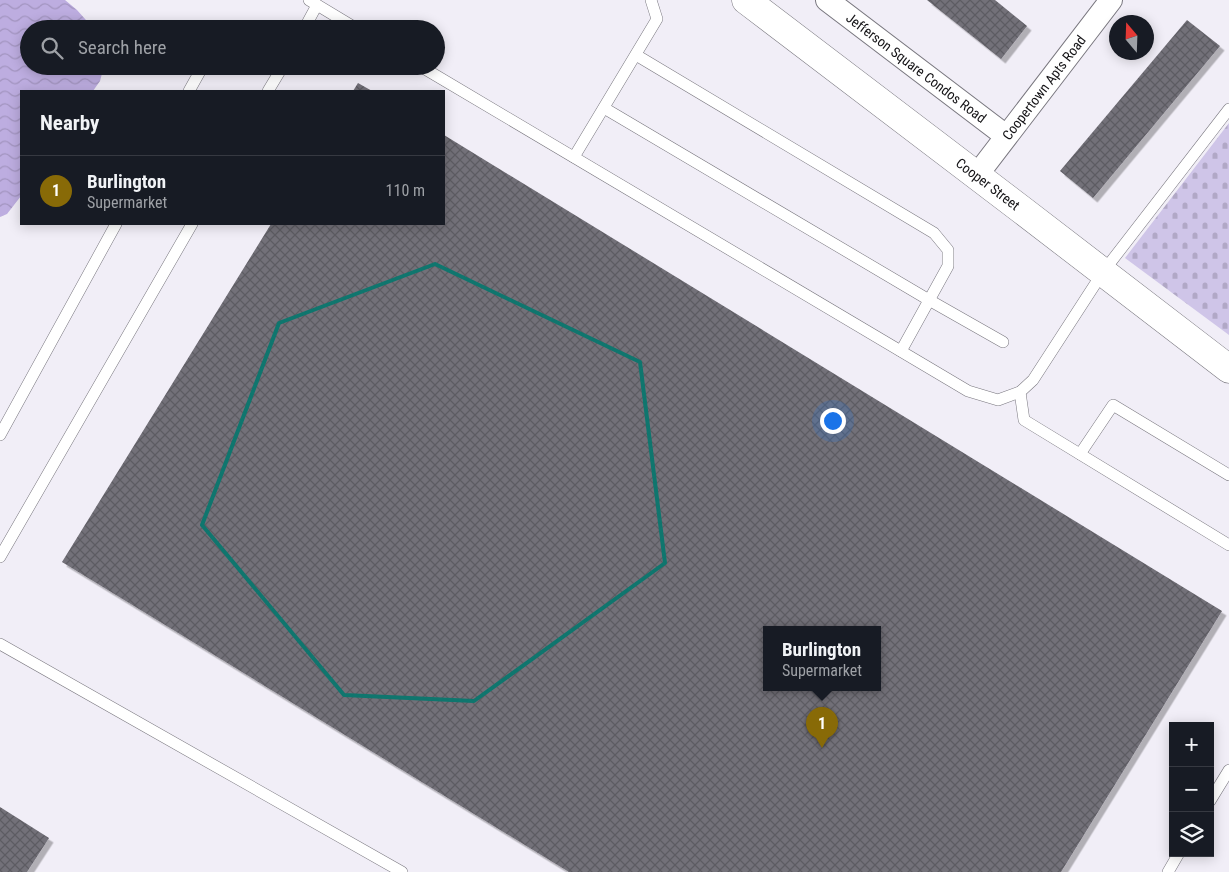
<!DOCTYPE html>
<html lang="en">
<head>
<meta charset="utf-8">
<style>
	:root { --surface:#171b24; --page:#20242c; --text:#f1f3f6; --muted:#9ea1a6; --line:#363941; --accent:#886a07 }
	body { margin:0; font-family:"Roboto Condensed",sans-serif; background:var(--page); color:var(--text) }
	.controls { position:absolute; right:15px; bottom:15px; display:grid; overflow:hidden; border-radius:0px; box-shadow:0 2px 12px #0003 }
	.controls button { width:45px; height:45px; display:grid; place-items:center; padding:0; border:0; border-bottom:1px solid var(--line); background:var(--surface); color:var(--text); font:25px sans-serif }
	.compass { position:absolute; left:1109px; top:15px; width:45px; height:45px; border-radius:50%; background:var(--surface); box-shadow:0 2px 12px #0003; rotate:341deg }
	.you { position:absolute; left:832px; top:420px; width:18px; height:18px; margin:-12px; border:4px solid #fff; border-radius:50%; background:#1a73e8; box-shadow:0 0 0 8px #1a73e833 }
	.badge { display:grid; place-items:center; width:32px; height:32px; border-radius:50%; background:var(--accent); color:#fff; font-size:16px; font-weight:700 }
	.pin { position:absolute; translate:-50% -41px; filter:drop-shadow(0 1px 2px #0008) }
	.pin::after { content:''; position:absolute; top:26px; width:18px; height:15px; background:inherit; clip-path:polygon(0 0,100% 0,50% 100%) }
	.popup { position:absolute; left:763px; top:626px; width:118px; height:65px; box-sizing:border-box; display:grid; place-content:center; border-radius:0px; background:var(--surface); filter:drop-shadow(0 1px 4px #0005); font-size:16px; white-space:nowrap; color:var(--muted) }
	.popup b { font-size:19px; color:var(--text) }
	.popup::after { content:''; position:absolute; left:50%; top:100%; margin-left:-10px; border:10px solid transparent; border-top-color:var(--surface) }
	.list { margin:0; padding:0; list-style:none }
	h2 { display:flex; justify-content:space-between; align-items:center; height:65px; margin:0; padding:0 20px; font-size:21px }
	h2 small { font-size:16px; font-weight:400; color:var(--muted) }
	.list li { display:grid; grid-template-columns:32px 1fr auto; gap:15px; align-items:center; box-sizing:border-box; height:70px; padding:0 20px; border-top:1px solid var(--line) }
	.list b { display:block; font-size:19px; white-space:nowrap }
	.list p { margin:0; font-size:16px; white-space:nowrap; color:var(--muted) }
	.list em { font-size:16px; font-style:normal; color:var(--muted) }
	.icon { flex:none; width:28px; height:28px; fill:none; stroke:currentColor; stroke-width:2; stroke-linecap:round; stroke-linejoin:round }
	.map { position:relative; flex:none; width:1229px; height:872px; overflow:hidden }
	.search { position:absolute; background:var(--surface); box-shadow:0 2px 12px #0003; left:20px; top:20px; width:425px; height:55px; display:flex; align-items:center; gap:12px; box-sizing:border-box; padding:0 18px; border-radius:28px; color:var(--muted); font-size:19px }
	.panel { position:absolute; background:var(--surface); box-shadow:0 2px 12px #0003; left:20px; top:90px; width:425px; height:135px; border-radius:0px }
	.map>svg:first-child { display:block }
</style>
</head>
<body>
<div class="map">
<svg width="1229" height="872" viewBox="0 0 1229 872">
	<defs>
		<pattern id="cemetery-stones" width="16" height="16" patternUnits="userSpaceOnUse" patternTransform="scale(1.25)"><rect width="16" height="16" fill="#cfc5e8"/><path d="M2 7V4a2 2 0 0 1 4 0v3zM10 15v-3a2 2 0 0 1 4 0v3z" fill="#b1a8c6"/></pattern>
		<pattern id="water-waves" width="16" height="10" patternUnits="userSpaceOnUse" patternTransform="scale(1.25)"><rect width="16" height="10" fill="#bdade0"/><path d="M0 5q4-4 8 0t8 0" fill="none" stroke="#a294bf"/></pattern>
		<pattern id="building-cross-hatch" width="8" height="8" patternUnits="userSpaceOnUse" patternTransform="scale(1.25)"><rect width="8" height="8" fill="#737179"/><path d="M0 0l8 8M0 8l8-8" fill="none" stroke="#5d5b62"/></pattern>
		<filter id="shadow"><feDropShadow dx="4.5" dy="4.5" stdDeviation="0" flood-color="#0004"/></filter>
	</defs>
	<rect width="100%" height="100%" fill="#f1eef7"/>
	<polygon fill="url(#cemetery-stones)" points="1229,123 1229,335 1125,258"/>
	<polygon fill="url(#water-waves)" points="0,0 65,0 77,10 94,29 29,29 29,66 104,66 100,81 93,91 21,91 21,196 7,214 0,217"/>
	<g fill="url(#building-cross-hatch)" fill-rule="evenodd" filter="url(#shadow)">
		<polygon points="927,0 995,0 1027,26 1001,59"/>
		<polygon points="1187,20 1220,46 1093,198 1060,171"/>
		<polygon points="358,83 372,91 353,91"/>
		<path d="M444 135 1222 611 1061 872H569L62 562 271 224H444ZM767 629H877V687H767Z"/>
		<polygon points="0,807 49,838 27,872 0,872"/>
	</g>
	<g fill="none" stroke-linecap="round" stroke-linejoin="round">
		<g stroke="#78767e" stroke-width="12">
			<g id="lane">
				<polyline points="309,0 357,29"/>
				<polyline points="304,29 317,5"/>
				<polyline points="636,55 934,233 948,250 948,266 901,351"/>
				<polyline points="420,66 968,391 998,400 1020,392 1033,380 1103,272 1229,109"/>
				<polyline points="189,91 203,66"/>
				<polyline points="268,91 283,66"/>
				<polyline points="604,108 929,300 1003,342"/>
				<polyline points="574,157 657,19 651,0"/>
				<polyline points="1020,392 1024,420 1229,545"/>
				<polyline points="0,435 116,224"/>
				<polyline points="1080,454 1113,405 1229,475"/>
				<polyline points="0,557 192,224"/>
				<polyline points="0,644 402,872"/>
				<polyline points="1210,801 1229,770"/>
				<polyline points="1168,872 1179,853"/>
			</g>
		</g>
		<g stroke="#78767e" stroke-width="24">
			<g id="street">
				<path id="s1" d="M827 0 1006 136"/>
				<path id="s2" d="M977 175 1111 0"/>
			</g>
		</g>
		<g stroke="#78767e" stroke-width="29">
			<g id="secondary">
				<path id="s3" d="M746 0 1022 210 1229 369"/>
			</g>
		</g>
		<use href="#lane" stroke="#fff" stroke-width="11"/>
		<use href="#street" stroke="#fff" stroke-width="22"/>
		<use href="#secondary" stroke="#fff" stroke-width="28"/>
	</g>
	<path fill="none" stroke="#0f766e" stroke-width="4" stroke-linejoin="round" d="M435 264 640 362 665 563 474 701 344 695 202 525 279 323Z"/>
	<g text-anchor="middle" stroke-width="5" stroke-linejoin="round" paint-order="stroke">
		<g font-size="14" fill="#131215" stroke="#fdfdff">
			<text dy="5" stroke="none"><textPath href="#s1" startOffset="112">Jefferson Square Condos Road</textPath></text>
			<text dy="5" stroke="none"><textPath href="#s2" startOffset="110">Coopertown Apts Road</textPath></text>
			<text dy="5" stroke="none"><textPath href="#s3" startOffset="304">Cooper Street</textPath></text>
		</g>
	</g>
</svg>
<div class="controls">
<button>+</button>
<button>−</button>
<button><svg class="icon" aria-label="layers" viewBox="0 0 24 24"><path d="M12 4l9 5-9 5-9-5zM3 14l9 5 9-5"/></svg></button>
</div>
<svg class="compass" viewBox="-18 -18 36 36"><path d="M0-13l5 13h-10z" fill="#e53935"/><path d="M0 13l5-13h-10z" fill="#9ea1a6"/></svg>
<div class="you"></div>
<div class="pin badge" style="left:822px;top:748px">1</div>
<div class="popup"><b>Burlington</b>Supermarket</div>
<div class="search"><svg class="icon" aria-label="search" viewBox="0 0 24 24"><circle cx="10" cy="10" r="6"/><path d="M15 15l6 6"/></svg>Search here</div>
<section class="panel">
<h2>Nearby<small></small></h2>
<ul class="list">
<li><span class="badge">1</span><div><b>Burlington</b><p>Supermarket</p></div><em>110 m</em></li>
</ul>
</section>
</div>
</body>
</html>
